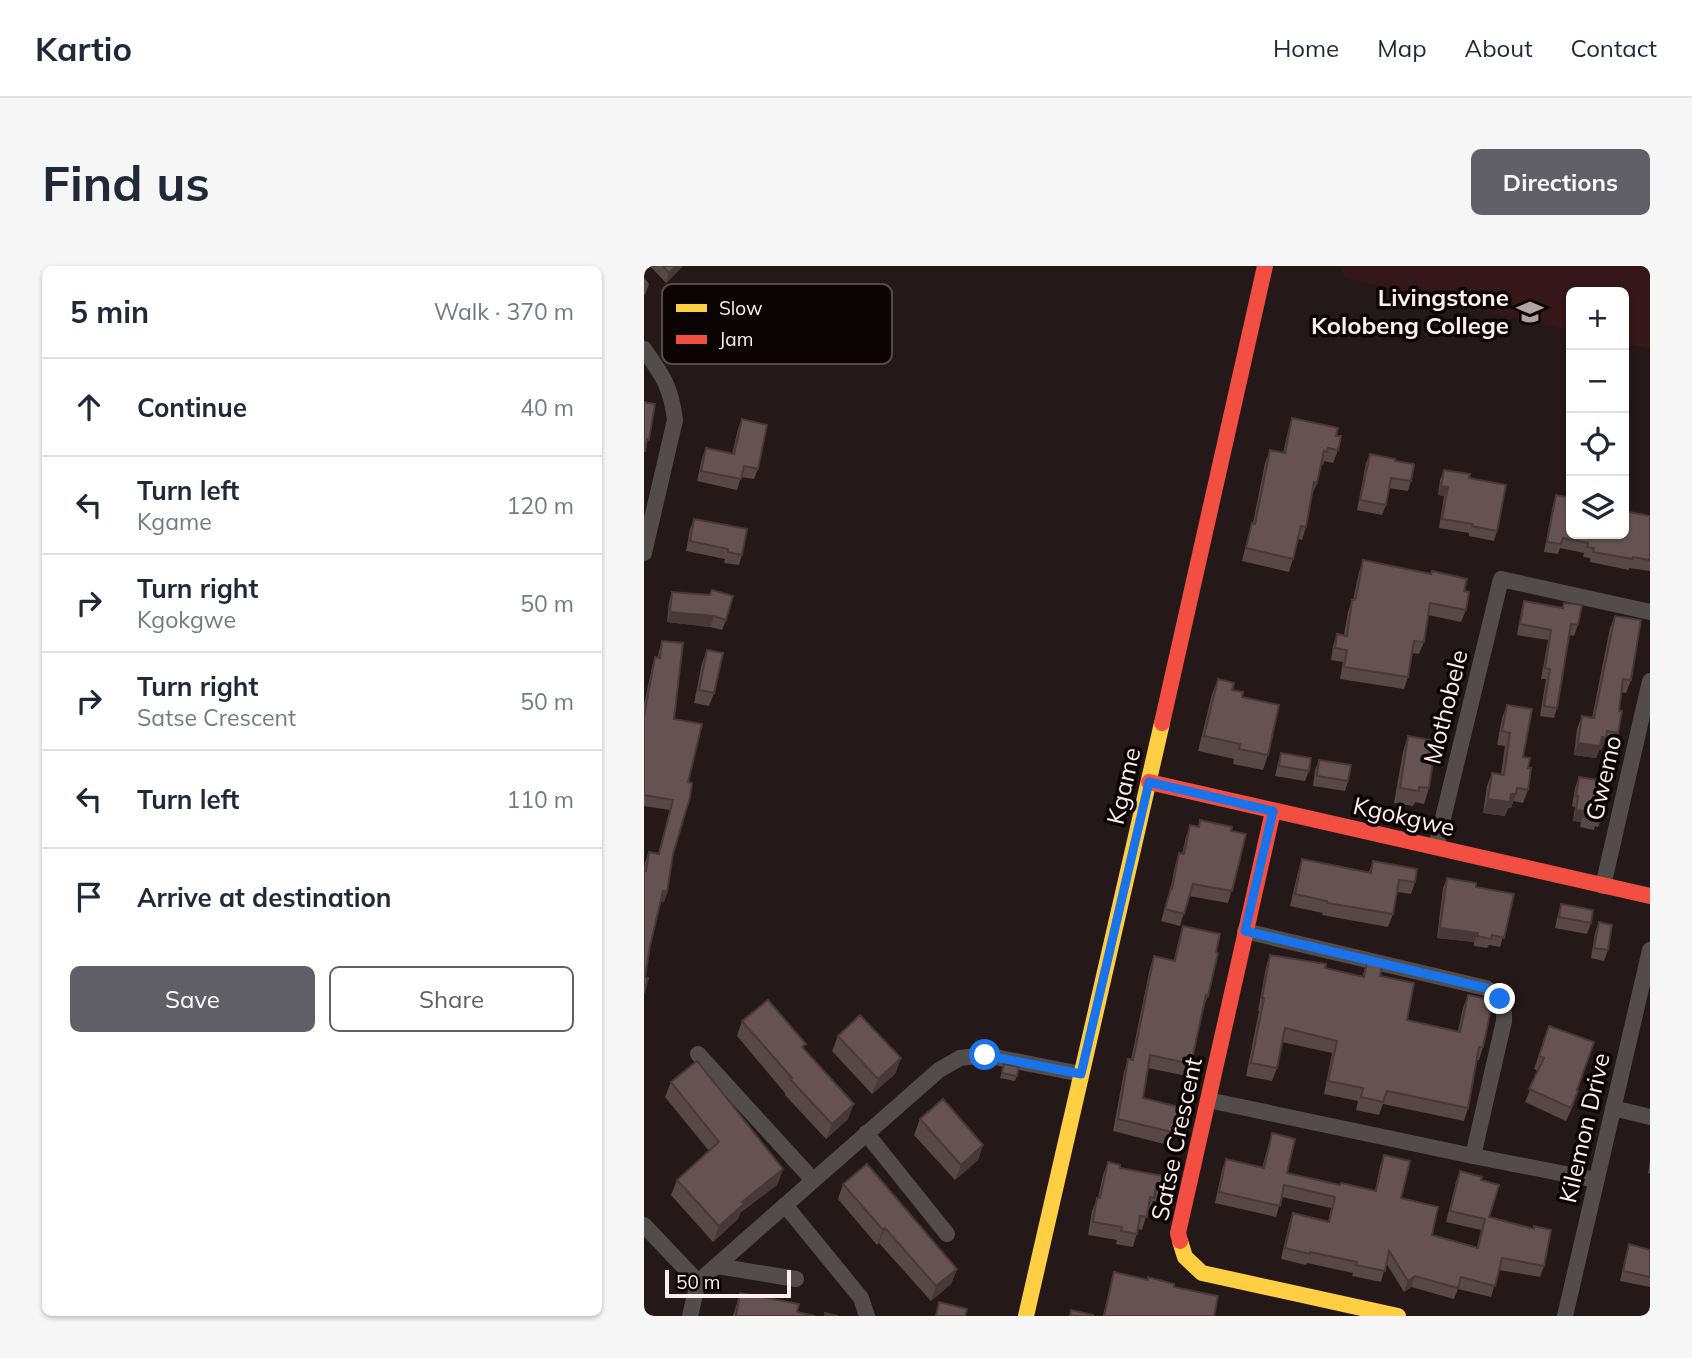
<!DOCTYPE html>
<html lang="en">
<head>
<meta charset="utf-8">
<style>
	:root { --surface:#fff; --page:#f6f6f7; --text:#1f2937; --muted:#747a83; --line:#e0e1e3; --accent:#616068 }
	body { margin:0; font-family:Mulish,sans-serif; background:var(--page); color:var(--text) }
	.controls { position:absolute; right:21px; top:21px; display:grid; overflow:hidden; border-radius:10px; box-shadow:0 2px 5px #0004 }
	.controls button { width:63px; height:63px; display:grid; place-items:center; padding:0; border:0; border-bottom:2px solid var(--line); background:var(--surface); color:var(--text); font:35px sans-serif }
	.scale { position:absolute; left:21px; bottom:18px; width:126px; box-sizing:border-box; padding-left:7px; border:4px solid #feeeee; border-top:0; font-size:19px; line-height:24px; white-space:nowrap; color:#feeeee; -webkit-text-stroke:5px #0c0404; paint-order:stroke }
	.stop { position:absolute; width:21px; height:21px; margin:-16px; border:5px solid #1a73e8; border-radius:50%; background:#fff }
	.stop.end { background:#1a73e8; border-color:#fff; box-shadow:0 2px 7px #0008 }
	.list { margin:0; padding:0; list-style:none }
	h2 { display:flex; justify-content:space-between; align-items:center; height:91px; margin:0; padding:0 28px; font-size:30px }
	h2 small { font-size:23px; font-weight:400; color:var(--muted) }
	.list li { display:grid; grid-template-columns:46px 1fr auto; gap:21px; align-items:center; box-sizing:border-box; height:98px; padding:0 28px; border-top:2px solid var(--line) }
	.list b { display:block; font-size:26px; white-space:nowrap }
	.list p { margin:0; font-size:23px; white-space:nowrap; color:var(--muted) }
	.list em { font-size:23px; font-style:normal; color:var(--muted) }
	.actions { display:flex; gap:14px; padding:21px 28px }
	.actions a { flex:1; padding:16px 0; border:2px solid var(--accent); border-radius:10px; text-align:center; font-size:24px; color:var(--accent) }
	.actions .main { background:var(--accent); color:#fff }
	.icon { flex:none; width:38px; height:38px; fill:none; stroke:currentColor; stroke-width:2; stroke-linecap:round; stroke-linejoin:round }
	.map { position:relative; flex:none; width:1006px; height:1050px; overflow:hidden; border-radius:10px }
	header { display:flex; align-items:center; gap:42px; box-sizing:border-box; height:98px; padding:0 35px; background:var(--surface); border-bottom:2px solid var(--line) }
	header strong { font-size:33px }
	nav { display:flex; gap:38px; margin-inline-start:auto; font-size:24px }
	.intro { display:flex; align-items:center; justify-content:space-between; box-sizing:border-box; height:168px; padding:0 42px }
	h1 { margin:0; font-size:49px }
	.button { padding:18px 32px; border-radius:10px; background:var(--accent); color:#fff; font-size:24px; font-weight:700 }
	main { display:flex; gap:42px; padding:0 42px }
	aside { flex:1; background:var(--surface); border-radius:10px; box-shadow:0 2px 5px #0004 }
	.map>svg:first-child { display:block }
</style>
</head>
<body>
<header>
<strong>Kartio</strong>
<nav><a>Home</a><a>Map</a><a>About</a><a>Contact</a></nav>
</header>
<div class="intro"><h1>Find us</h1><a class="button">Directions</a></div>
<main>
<aside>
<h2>5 min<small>Walk · 370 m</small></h2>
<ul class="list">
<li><svg class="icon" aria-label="ahead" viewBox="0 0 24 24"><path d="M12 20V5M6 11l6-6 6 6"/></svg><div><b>Continue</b></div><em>40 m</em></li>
<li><svg class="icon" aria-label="left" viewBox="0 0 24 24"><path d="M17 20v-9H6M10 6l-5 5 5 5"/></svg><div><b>Turn left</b><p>Kgame</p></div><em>120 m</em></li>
<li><svg class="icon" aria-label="right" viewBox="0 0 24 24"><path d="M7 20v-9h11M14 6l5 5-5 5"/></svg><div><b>Turn right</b><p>Kgokgwe</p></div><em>50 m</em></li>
<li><svg class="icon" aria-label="right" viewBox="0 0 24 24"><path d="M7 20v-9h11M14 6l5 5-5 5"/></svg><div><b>Turn right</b><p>Satse Crescent</p></div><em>50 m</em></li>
<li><svg class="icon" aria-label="left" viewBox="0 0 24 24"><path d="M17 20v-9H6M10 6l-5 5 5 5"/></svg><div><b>Turn left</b></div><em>110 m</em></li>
<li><svg class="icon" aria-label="arrive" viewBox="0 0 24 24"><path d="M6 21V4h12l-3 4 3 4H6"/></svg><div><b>Arrive at destination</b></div></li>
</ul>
<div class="actions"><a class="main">Save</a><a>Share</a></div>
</aside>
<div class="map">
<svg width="1006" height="1050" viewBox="0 0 1006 1050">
	<rect width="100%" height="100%" fill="#251819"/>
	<polygon fill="#351719" points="695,0 1006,0 1006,83 980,77 980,26 927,26 927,65 702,12"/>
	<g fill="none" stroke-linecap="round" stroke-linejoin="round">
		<g stroke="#534c4c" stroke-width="16">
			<path d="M0 83C19 110 27 121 31 154L0 287"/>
			<polyline points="792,581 857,313 1006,346"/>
			<polyline points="959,620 1006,415"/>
			<path d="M601 665 842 722C856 730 861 739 860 755L829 890"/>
			<polyline points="54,788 169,914"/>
			<polyline points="564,834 829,890 952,914"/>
			<polyline points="969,842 1006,851"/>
			<polyline points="222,867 303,968"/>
			<polyline points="141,939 217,1032 223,1050"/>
			<polyline points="0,959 54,1016"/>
			<polyline points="73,1000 152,1013"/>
			<polyline points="46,1050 54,1016 295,804 316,792 341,789 437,808"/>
			<polyline points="921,1050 1006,684"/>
		</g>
		<g stroke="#ffcf43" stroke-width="16">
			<polyline points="536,975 541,991 558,1007 754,1050"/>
			<polyline points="382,1050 518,457"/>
		</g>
		<g stroke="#f24e42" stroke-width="16">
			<polyline points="518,457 621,0"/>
			<polyline points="505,516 1006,630"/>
			<polyline points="536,975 534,967 629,545"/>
		</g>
	</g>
	<g fill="#584747">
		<polygon points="6,0 39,0 22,17"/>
		<polygon points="0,11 5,18 1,29 0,28"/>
		<polygon points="88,63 109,87 98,94 85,73"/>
		<polygon points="648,152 692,170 694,184 689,197 680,195 679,199 677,198 673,217 668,229 662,261 658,274 654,273 649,293 645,306 598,295 604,270 609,257 621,197 626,184 639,187 644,165"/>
		<polygon points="98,153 114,203 110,213 97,211 93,224 53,215 58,192 62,182 88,188 94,163"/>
		<polygon points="726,188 751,195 767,215 764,225 745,222 742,239 738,249 713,244 722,197"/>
		<polygon points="800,204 825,212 853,265 850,275 825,270 825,267 795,262 800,230 794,229 796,214"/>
		<polygon points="912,229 927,268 1006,250 1006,305 985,302 985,304 946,296 946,292 939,291 940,287 916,282 914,288 900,286 909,239"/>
		<polygon points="50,253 98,289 95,299 80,297 81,293 42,285 46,263"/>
		<polygon points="719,294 820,325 822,344 817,356 784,349 780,376 775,388 768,387 764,411 760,423 696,413 699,396 687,394 689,380 693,368 700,369 704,346 708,334 709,334 715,306"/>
		<polygon points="28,326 66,329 82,354 78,364 66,361 23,356 25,336"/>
		<polygon points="880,335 918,342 920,337 934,359 930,370 925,369 913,442 910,452 896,450 902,413 897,413 904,374 873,369 877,346"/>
		<polygon points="971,350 987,414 982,427 977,426 975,445 974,467 970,480 960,478 957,484 955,484 952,492 930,489 933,463 938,450 948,452 966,362"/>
		<polygon points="18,375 30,453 44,516 29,588 23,626 20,636 17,635 6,680 1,711 0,727 0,604 1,596 5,586 14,588 26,544 0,540 0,439 8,401 11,391 14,392 15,385"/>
		<polygon points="63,384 70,427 65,440 50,437 58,397"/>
		<polygon points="574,413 588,424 624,489 619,504 589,498 590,493 554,485 568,428"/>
		<polygon points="863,439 879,491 884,502 884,524 879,537 869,535 867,542 864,542 861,550 839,547 843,520 848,507 857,508 861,480 853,479 858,452"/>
		<polygon points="764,470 785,522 780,538 771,536 769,540 750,537 759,486"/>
		<polygon points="637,487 665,505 661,515 631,510 634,497"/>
		<polygon points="675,494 704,515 701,525 669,520 671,504"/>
		<polygon points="935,511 953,521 956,531 958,551 954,561 951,560 950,564 936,561 937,556 929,555 931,541 928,540 931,522"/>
		<polygon points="556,554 587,565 597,592 584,637 545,630 536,660 517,655 526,625 531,600 535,587 538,588 542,571 546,559 554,560"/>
		<polygon points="658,593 725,606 729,595 771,616 767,628 753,626 749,648 744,661 678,649 679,647 646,640 654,606"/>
		<polygon points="803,612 832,621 867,643 856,681 845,679 843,682 830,680 830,676 793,672 799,622"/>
		<polygon points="917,638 947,657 943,668 911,662 914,648"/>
		<polygon points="955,656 964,684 960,695 947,692 951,667"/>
		<polygon points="539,660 564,730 559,742 547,798 543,810 504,802 499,832 532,867 528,880 469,865 480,806 484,793 487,794 506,702 510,690 530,694 535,672"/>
		<polygon points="626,689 718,711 723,697 736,710 763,754 814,765 819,742 824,729 839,781 835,794 833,794 824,842 820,855 739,838 735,849 712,844 714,835 680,828 688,787 638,776 633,802 628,815 602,810 615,745 614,745 622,701"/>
		<polygon points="98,755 160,783 204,853 182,873 141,829 141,827 93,770"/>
		<polygon points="905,760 933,824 930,838 922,855 881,836 894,805 890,803"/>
		<polygon points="194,770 257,792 251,808 228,828 188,785"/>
		<polygon points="360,798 373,810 371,815 356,812"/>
		<polygon points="27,816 139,903 133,919 96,947 94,953 69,976 27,929 33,914 65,885 21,831"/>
		<polygon points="276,853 339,879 334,894 311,914 270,869"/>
		<polygon points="628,867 643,907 696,919 731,925 736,900 740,889 757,932 788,969 833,981 837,964 802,956 812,916 816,905 837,914 845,951 900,1000 896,1011 855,1004 847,1031 814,1023 810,1033 767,1021 760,1026 742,997 737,1016 708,1010 709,1007 663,997 662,999 637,993 645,958 649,947 684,956 687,942 638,931 632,951 571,937 578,904 582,893 618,902"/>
		<polygon points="1006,894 1006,908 1004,907"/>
		<polygon points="464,896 517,923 512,935 509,935 506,945 504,944 498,964 494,963 489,981 472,978 473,974 444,969 448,945 453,932 454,932 459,909"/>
		<polygon points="199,918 313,1003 307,1018 287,1035 235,977 233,979 194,933"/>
		<polygon points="985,978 1006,984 1006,1021 976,1015 982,988"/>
		<polygon points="470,1006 530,1021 570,1050 459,1050 467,1016"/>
		<polygon points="96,1027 153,1046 171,1050 89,1050"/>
	</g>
	<g fill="#47393a">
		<polygon points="32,0 39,0 22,17 25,7"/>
		<polygon points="113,77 109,87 98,94 102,84"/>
		<polygon points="797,220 804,221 800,230 794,229"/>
		<polygon points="26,346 70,350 66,361 23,356"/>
		<polygon points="958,471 962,472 957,484 955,484 952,492 930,489 934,477"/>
		<polygon points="867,528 872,528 867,542 864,542 861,550 839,547 844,533"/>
		<polygon points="932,544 941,545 937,556 929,555"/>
		<polygon points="19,625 23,626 20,636 15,635"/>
		<polygon points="796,662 834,667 830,676 793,672"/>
		<polygon points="257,792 251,808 228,828 234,813"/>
		<polygon points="210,838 204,853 182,873 188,858"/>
		<polygon points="339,879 334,894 311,914 317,899"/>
		<polygon points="139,903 133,919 96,947 94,953 69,976 75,960 98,936"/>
		<polygon points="241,962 235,977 233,979 239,964"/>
		<polygon points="313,1003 307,1018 287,1035 292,1020"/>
		<polygon points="771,1010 767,1021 760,1026 764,1015"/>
	</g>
	<g fill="#665253" stroke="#47393a" stroke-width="2">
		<polygon points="19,0 32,0 25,7"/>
		<polygon points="0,136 11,138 5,174 3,173 1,185 0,185"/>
		<polygon points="648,152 694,162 692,170 697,170 694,184 684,182 683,186 680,185 673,217 670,216 662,261 657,260 649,293 602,282 608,257 611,258 626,184 641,187"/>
		<polygon points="98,153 123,159 114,203 100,200 97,213 57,205 62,182 90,188"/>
		<polygon points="726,188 751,193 751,195 770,198 767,215 747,212 742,239 716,234"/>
		<polygon points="800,204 826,208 825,212 862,219 853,265 828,260 829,258 798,253 804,221 797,220"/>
		<polygon points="912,229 927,232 927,268 980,268 980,245 1006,250 1006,294 989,291 988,293 949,286 950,282 943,281 944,277 919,272 917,278 903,276"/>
		<polygon points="50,253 103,263 98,289 84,286 84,283 46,275"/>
		<polygon points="719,294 787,308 788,305 823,313 820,325 825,326 822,344 786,337 780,376 770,375 764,411 700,401 703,384 691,382 693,368 703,370 708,334 710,334 712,332"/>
		<polygon points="68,324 89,330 82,354 70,350 26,346 28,326 66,329"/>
		<polygon points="880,335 919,342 920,337 938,339 934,359 927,358 913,442 900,440 906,403 901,402 907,364 876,358"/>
		<polygon points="971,350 997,354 987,414 979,413 975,445 978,445 974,467 963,465 962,472 958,471 956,480 934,477 938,450 950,452"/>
		<polygon points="18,375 39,377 30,453 58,458 44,516 48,517 46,531 29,588 23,626 19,625 6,680 1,711 4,712 0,727 0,605 2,605 5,586 15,588 29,534 0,529 0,450 11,391 16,392"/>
		<polygon points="63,384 79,387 70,427 55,424"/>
		<polygon points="574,413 590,417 588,424 599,426 598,431 635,439 624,489 595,483 596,478 560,470"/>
		<polygon points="863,439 888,443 879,491 886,492 884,502 887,502 884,524 873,522 872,528 867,528 866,536 844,533 848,507 860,509 866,467 858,465"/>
		<polygon points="764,470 792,475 785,522 775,521 775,525 756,522"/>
		<polygon points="637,487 667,492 665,505 635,500"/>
		<polygon points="675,494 707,499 704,515 673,510"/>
		<polygon points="935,511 954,514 953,521 958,521 956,531 961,532 958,551 954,550 953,553 940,551 941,545 932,544 934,530 932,530"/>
		<polygon points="556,554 588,561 587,565 602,568 588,625 549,618 540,648 521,643 527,622 528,623 535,587 540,588 546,559 555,561"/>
		<polygon points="658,593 727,607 729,595 773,603 771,616 755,614 749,648 683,637 683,635 651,628"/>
		<polygon points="803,612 832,617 832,621 870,628 860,672 848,669 847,673 833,670 834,667 796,662"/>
		<polygon points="917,638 949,644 947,657 915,651"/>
		<polygon points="955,656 968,659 964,684 950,682"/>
		<polygon points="539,660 576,668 572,686 574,687 564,730 562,729 547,798 506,789 499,832 539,842 532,867 474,853 484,793 489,794 510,690 531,695"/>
		<polygon points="626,689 682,698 681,702 720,711 723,697 738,700 736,710 770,717 763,754 816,766 824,729 849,734 839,781 835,781 824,842 743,825 739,836 717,831 719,822 684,815 693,775 641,762 633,802 607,797 620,732 618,732"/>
		<polygon points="124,734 162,778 158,781 210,838 188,858 146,813 148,812 98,755"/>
		<polygon points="216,749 257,792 234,813 194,770"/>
		<polygon points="905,760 950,776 933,824 934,825 927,842 885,823 900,792 895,790"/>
		<polygon points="53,795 139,903 98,936 100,938 75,960 33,914 75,876 27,816"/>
		<polygon points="360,798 375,801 373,810 358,807"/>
		<polygon points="299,833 339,879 317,899 276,853"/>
		<polygon points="628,867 651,873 643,907 696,919 697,917 732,925 740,889 766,895 757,932 794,941 788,969 834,982 841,953 806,945 816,905 838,911 837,914 855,919 845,951 890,963 890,960 907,964 900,1000 858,992 851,1020 817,1011 814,1022 771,1010 764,1015 745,985 741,1005 712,999 713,996 666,986 666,988 641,982 649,947 685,956 691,931 640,919 636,940 575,926 582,893 620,902"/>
		<polygon points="464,896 476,899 476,902 519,910 517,923 512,922 510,932 506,931 503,951 496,950 493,968 477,965 478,961 449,956 453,932 456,932"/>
		<polygon points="223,898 313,1003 292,1020 241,962 239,964 199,918"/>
		<polygon points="985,978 1006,984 1006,1011 979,1005"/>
		<polygon points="470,1006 504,1014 504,1011 530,1018 530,1021 574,1030 570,1050 460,1050"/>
		<polygon points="96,1027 155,1038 153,1046 171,1050 92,1050"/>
		<polygon points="295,1036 323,1043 321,1050 292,1050"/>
		<polygon points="427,1044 449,1049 449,1050 426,1050"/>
		<polygon points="181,1047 194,1050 181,1050"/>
	</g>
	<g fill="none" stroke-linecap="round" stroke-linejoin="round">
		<polyline stroke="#1a73e8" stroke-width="9" points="341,789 437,808 505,516 629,545 601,665 842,722 850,727 856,733"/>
	</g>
	<defs>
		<g id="school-bare" transform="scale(2.1)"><path d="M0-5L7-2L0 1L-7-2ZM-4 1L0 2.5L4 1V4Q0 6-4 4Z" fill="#b2a3a3" stroke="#0c0404" stroke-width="2.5" paint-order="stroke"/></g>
	</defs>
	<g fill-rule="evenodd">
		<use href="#school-bare" x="886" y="46"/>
	</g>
	<g text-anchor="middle" stroke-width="7" stroke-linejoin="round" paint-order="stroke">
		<g font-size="24" font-weight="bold" fill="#feeeee" stroke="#0c0404" text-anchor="end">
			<text x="865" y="40">Livingstone<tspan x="865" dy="28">Kolobeng College</tspan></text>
		</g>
		<g font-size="24" fill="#feeeee" stroke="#0c0404">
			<text transform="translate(802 441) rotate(-76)" y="8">Mothobele</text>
			<text transform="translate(960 512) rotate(-77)" y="8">Gwemo</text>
			<text transform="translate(480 520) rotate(-77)" y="8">Kgame</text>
			<text transform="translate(760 551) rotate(13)" y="8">Kgokgwe</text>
			<text transform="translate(941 862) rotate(-77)" y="8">Kilemon Drive</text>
			<text transform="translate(533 873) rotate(-78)" y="8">Satse Crescent</text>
		</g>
	</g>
	<rect x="18" y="18" width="230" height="80" rx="10" fill="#0c0404" stroke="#554a4a" stroke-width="2"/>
	<rect x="32" y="38" width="31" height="8" fill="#ffcf43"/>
	<rect x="32" y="69" width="31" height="9" fill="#f24e42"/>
	<g font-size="19" fill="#feeeee">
		<text x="75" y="49">Slow</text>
		<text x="75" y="80">Jam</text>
	</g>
</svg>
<div class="controls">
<button>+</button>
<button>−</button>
<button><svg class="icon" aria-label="locate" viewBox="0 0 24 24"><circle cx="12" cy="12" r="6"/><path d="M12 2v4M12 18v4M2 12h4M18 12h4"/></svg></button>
<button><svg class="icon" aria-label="layers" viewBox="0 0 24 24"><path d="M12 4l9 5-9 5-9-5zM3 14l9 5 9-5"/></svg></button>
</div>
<div class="scale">50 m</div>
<div class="stop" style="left:341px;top:789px"></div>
<div class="stop end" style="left:856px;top:733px"></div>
</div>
</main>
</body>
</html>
